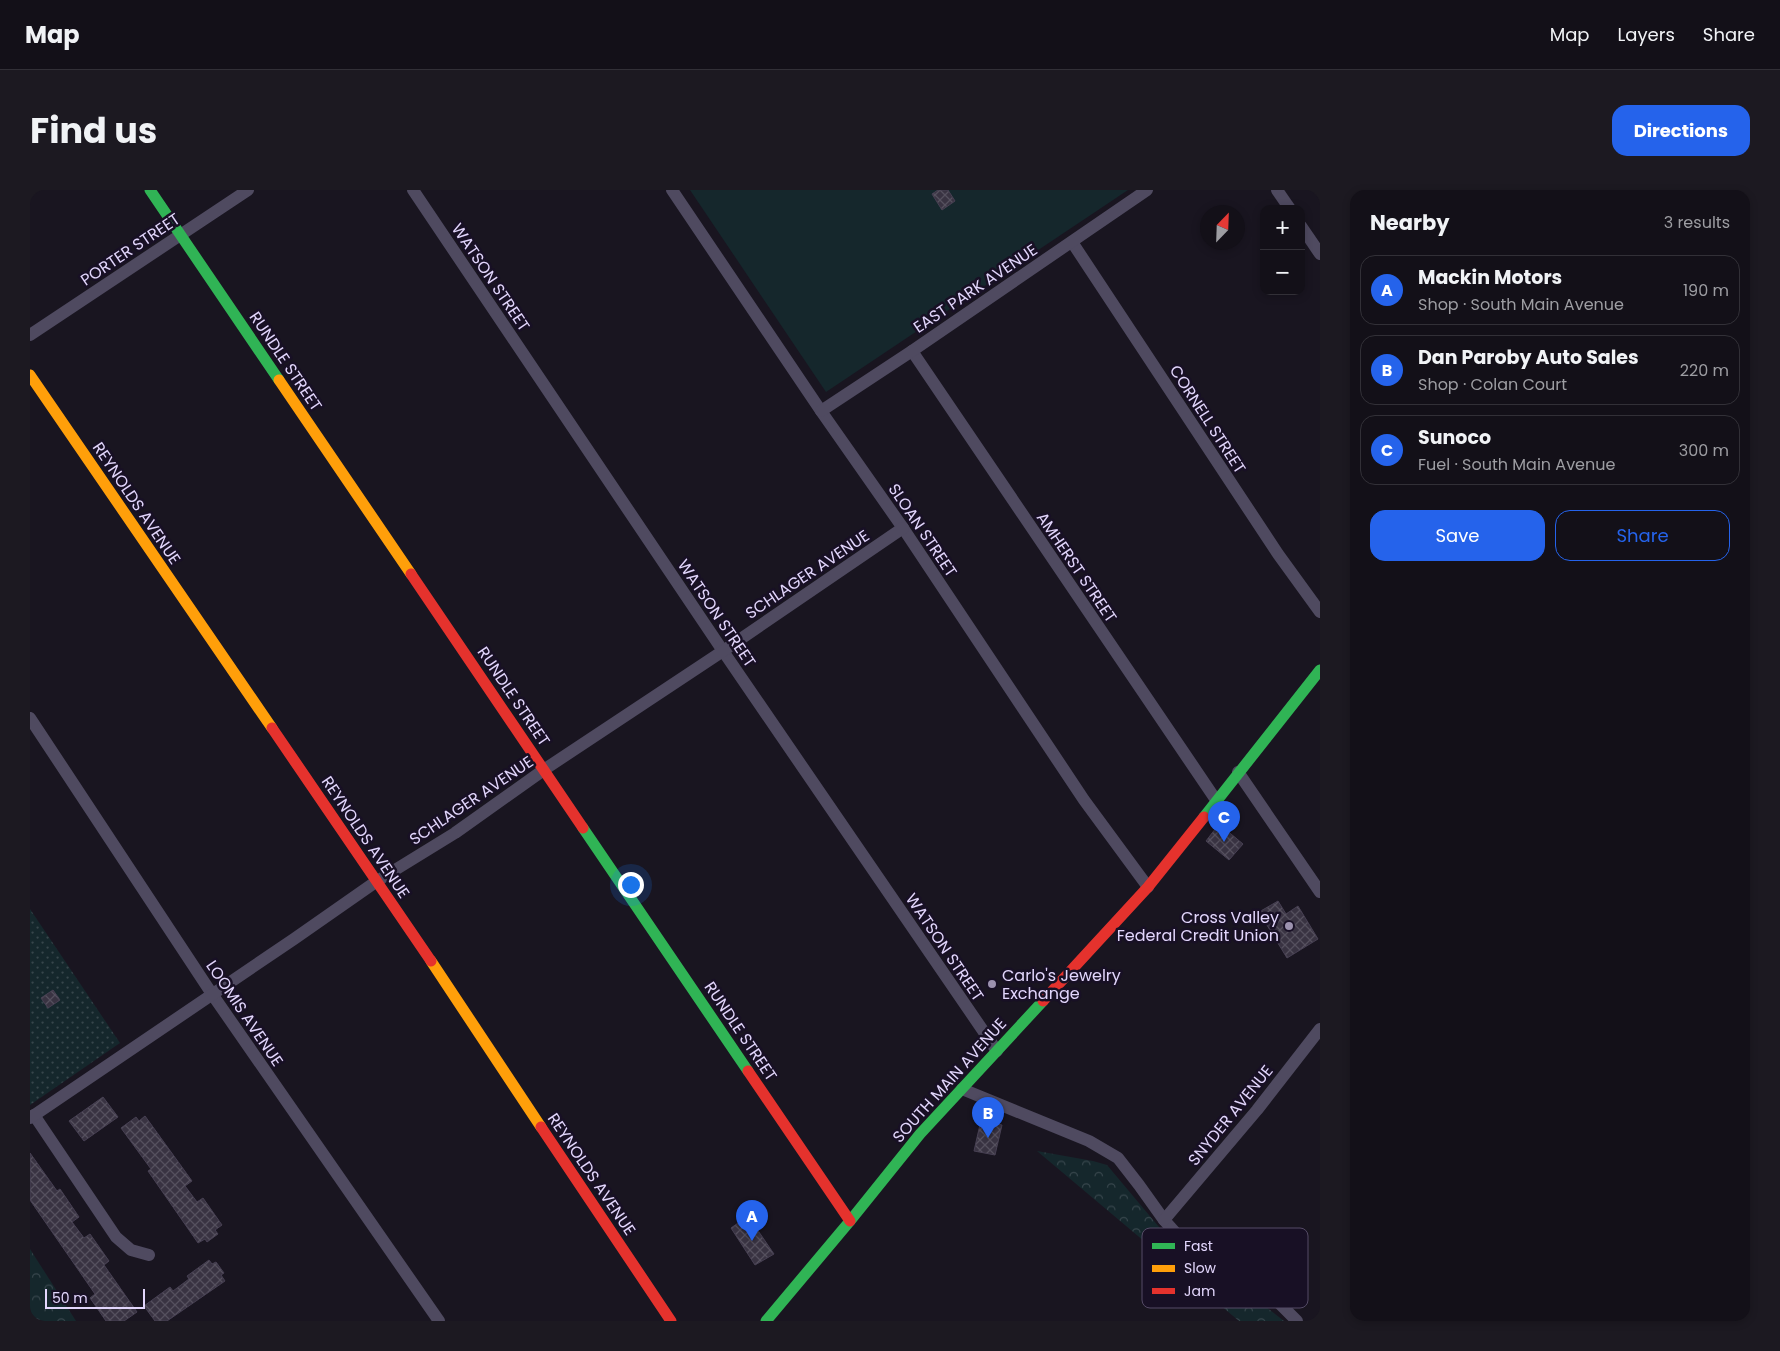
<!DOCTYPE html>
<html lang="en">
<head>
<meta charset="utf-8">
<style>
	:root { --surface:#131018; --page:#1c1921; --text:#f1f3f6; --muted:#9d9da2; --line:#323037; --accent:#2563eb }
	body { margin:0; font-family:Poppins,sans-serif; background:var(--page); color:var(--text) }
	.controls { position:absolute; right:15px; top:15px; display:grid; overflow:hidden; border-radius:10px; box-shadow:0 2px 8px #0003 }
	.controls button { width:45px; height:45px; display:grid; place-items:center; padding:0; border:0; border-bottom:1px solid var(--line); background:var(--surface); color:var(--text); font:25px sans-serif }
	.compass { position:absolute; left:1170px; top:15px; width:45px; height:45px; border-radius:50%; background:var(--surface); box-shadow:0 2px 8px #0003; rotate:23deg }
	.scale { position:absolute; left:15px; bottom:12px; width:100px; box-sizing:border-box; padding-left:5px; border:2px solid #e2d6fc; border-top:0; font-size:14px; line-height:18px; white-space:nowrap; color:#e2d6fc; -webkit-text-stroke:4px #181025; paint-order:stroke }
	.you { position:absolute; left:600px; top:694px; width:18px; height:18px; margin:-12px; border:4px solid #fff; border-radius:50%; background:#1a73e8; box-shadow:0 0 0 8px #1a73e833 }
	.badge { display:grid; place-items:center; width:32px; height:32px; border-radius:50%; background:var(--accent); color:#fff; font-size:16px; font-weight:700 }
	.pin { position:absolute; translate:-50% -41px; filter:drop-shadow(0 1px 2px #0008) }
	.pin::after { content:''; position:absolute; top:26px; width:18px; height:15px; background:inherit; clip-path:polygon(0 0,100% 0,50% 100%) }
	.list { margin:0; padding:0; list-style:none }
	h2 { display:flex; justify-content:space-between; align-items:center; height:65px; margin:0; padding:0 20px; font-size:21px }
	h2 small { font-size:16px; font-weight:400; color:var(--muted) }
	.list li { display:grid; grid-template-columns:32px 1fr auto; gap:15px; align-items:center; box-sizing:border-box; height:70px; margin:0 10px 10px; padding:0 10px; border:1px solid var(--line); border-radius:15px }
	.list b { display:block; font-size:19px; white-space:nowrap }
	.list p { margin:0; font-size:16px; white-space:nowrap; color:var(--muted) }
	.list em { font-size:16px; font-style:normal; color:var(--muted) }
	.actions { display:flex; gap:10px; padding:15px 20px }
	.actions a { flex:1; padding:11px 0; border:1px solid var(--accent); border-radius:15px; text-align:center; font-size:18px; color:var(--accent) }
	.actions .main { background:var(--accent); color:#fff }
	.map { position:relative; flex:none; width:1290px; height:1131px; overflow:hidden; border-radius:15px }
	header { display:flex; align-items:center; gap:30px; box-sizing:border-box; height:70px; padding:0 25px; background:var(--surface); border-bottom:1px solid var(--line) }
	header strong { font-size:24px }
	nav { display:flex; gap:28px; margin-inline-start:auto; font-size:18px }
	.intro { display:flex; align-items:center; justify-content:space-between; box-sizing:border-box; height:120px; padding:0 30px }
	h1 { margin:0; font-size:35px }
	.button { padding:12px 22px; border-radius:15px; background:var(--accent); color:#fff; font-size:18px; font-weight:700 }
	main { display:flex; gap:30px; padding:0 30px }
	aside { flex:1; background:var(--surface); border-radius:15px; box-shadow:0 2px 8px #0003 }
	.map>svg:first-child { display:block }
</style>
</head>
<body>
<header>
<strong>Map</strong>
<nav><a>Map</a><a>Layers</a><a>Share</a></nav>
</header>
<div class="intro"><h1>Find us</h1><a class="button">Directions</a></div>
<main>
<div class="map">
<svg width="1290" height="1131" viewBox="0 0 1290 1131">
	<defs>
		<pattern id="forest-crowns" width="20" height="18" patternUnits="userSpaceOnUse" patternTransform="scale(1.25)"><rect width="20" height="18" fill="#15272c"/><path d="M2 6a3 3 0 1 1 6 0M12 15a3 3 0 1 1 6 0" fill="none" stroke="#37464c"/></pattern>
		<pattern id="park-dots" width="8" height="8" patternUnits="userSpaceOnUse" patternTransform="scale(1.25)"><rect width="8" height="8" fill="#15272c"/><path d="M2 2h.1M6 6h.1" fill="none" stroke="#37464c" stroke-width="1.8" stroke-linecap="round"/></pattern>
		<pattern id="building-cross-hatch" width="8" height="8" patternUnits="userSpaceOnUse" patternTransform="scale(1.25)"><rect width="8" height="8" fill="#393342"/><path d="M0 0l8 8M0 8l8-8" fill="none" stroke="#55505e"/></pattern>
	</defs>
	<rect width="100%" height="100%" fill="#191520"/>
	<polygon fill="#15272c" points="660,0 1098,0 796,202"/>
	<g fill="url(#forest-crowns)">
		<polygon points="1007,961 1063,971 1077,975 1145,1056 1179,1083 1226,1109 1254,1131 1209,1131"/>
		<polygon points="0,1059 46,1131 0,1131"/>
	</g>
	<polygon fill="url(#park-dots)" points="0,719 90,853 0,915"/>
	<g fill="url(#building-cross-hatch)" stroke="#474053">
		<polygon points="908,0 918,0 925,11 912,20 902,4"/>
		<polygon points="1189,634 1213,654 1199,670 1176,651"/>
		<polygon points="1248,711 1256,724 1268,716 1288,749 1257,768 1229,722"/>
		<polygon points="23,800 30,810 18,818 11,808"/>
		<polygon points="73,907 88,927 54,951 39,931"/>
		<polygon points="115,926 162,991 155,996 167,1012 173,1008 192,1035 185,1040 188,1044 177,1052 175,1049 168,1053 118,981 121,979 91,938 106,927 109,931"/>
		<polygon points="951,930 972,935 965,965 944,961"/>
		<polygon points="0,963 27,1001 30,999 49,1027 42,1032 54,1048 60,1044 79,1071 74,1075 107,1122 94,1131 76,1131 60,1108 65,1104 0,1010"/>
		<polygon points="718,1026 744,1064 725,1075 701,1038"/>
		<polygon points="179,1070 182,1074 186,1072 194,1083 191,1085 195,1091 137,1131 125,1131 114,1116 140,1097 143,1101 159,1089 157,1086"/>
	</g>
	<g fill="none" stroke-linecap="round" stroke-linejoin="round">
		<g stroke="#4f4a60" stroke-width="12">
			<polyline points="383,0 693,461 967,861"/>
			<polyline points="642,0 791,221 873,338 1054,610 1118,697"/>
			<polyline points="1247,0 1260,19"/>
			<polyline points="1271,36 1290,64"/>
			<polyline points="1042,52 1248,364 1290,422"/>
			<polyline points="0,145 218,0"/>
			<polyline points="882,161 1186,610"/>
			<polyline points="791,221 882,161 1117,0"/>
			<polyline points="0,528 182,804 409,1131"/>
			<polyline points="1208,582 1290,702"/>
			<polyline points="932,899 1059,951 1088,968 1109,995 1134,1030 1153,1051 1249,1113 1267,1131"/>
			<polyline points="4,925 86,1047 101,1060 119,1065"/>
			<polyline points="0,928 264,749 347,691 425,643 515,579 693,461 873,338"/>
			<polyline points="1134,1030 1227,920 1290,839"/>
		</g>
		<g stroke="#30b455" stroke-width="11">
			<polyline points="120,0 249,190"/>
			<polyline points="1174,627 1290,480"/>
			<polyline points="553,638 718,881"/>
			<polyline points="736,1131 820,1031 890,944 1013,811"/>
		</g>
		<g stroke="#ff9f0a" stroke-width="11">
			<polyline points="0,185 242,538"/>
			<polyline points="249,190 381,384"/>
			<polyline points="401,771 511,937"/>
		</g>
		<g stroke="#e5322d" stroke-width="11">
			<polyline points="381,384 553,638"/>
			<polyline points="242,538 401,771"/>
			<polyline points="1013,811 1118,697 1174,627"/>
			<polyline points="718,881 820,1031"/>
			<polyline points="511,937 641,1131"/>
		</g>
	</g>
	<g fill="#9c92af" stroke="#181025" stroke-width="2">
		<circle cx="1259" cy="736" r="5"/>
		<circle cx="962" cy="794" r="5"/>
	</g>
	<g text-anchor="middle" stroke-width="5" stroke-linejoin="round" paint-order="stroke">
		<g font-size="16" fill="#e2d6fc" stroke="#181025">
			<text transform="translate(100 59) rotate(-34)" y="6">PORTER STREET</text>
			<text transform="translate(461 87) rotate(56)" y="6">WATSON STREET</text>
			<text transform="translate(945 98) rotate(-34)" y="6">EAST PARK AVENUE</text>
			<text transform="translate(256 171) rotate(56)" y="6">RUNDLE STREET</text>
			<text transform="translate(1178 229) rotate(57)" y="6">CORNELL STREET</text>
			<text transform="translate(107 313) rotate(56)" y="6">REYNOLDS AVENUE</text>
			<text transform="translate(893 340) rotate(56)" y="6">SLOAN STREET</text>
			<text transform="translate(1047 377) rotate(56)" y="6">AMHERST STREET</text>
			<text transform="translate(777 384) rotate(-34)" y="6">SCHLAGER AVENUE</text>
			<text transform="translate(687 423) rotate(56)" y="6">WATSON STREET</text>
			<text transform="translate(484 506) rotate(56)" y="6">RUNDLE STREET</text>
			<text transform="translate(441 610) rotate(-34)" y="6">SCHLAGER AVENUE</text>
			<text transform="translate(336 647) rotate(56)" y="6">REYNOLDS AVENUE</text>
			<text transform="translate(915 757) rotate(56)" y="6">WATSON STREET</text>
			<text transform="translate(215 823) rotate(56)" y="6">LOOMIS AVENUE</text>
			<text transform="translate(711 841) rotate(56)" y="6">RUNDLE STREET</text>
			<text transform="translate(919 890) rotate(-48)" y="6">SOUTH MAIN AVENUE</text>
			<text transform="translate(1200 925) rotate(-51)" y="6">SNYDER AVENUE</text>
			<text transform="translate(562 984) rotate(56)" y="6">REYNOLDS AVENUE</text>
		</g>
		<g font-size="16" fill="#e2d6fc" stroke="#181025" text-anchor="end">
			<text x="1249" y="733">Cross Valley<tspan x="1249" dy="18">Federal Credit Union</tspan></text>
			<text x="972" y="791" text-anchor="start">Carlo's Jewelry<tspan x="972" dy="18">Exchange</tspan></text>
		</g>
	</g>
	<rect x="1112" y="1038" width="166" height="80" rx="8" fill="#181025" stroke="#554b66" stroke-width="1"/>
	<rect x="1122" y="1053" width="23" height="6" fill="#30b455"/>
	<rect x="1122" y="1075" width="23" height="7" fill="#ff9f0a"/>
	<rect x="1122" y="1098" width="23" height="6" fill="#e5322d"/>
	<g font-size="14" fill="#e2d6fc">
		<text x="1154" y="1061">Fast</text>
		<text x="1154" y="1083">Slow</text>
		<text x="1154" y="1106">Jam</text>
	</g>
</svg>
<div class="controls">
<button>+</button>
<button>−</button>
</div>
<svg class="compass" viewBox="-18 -18 36 36"><path d="M0-13l5 13h-10z" fill="#e53935"/><path d="M0 13l5-13h-10z" fill="#9d9da2"/></svg>
<div class="scale">50 m</div>
<div class="you"></div>
<div class="pin badge" style="left:722px;top:1051px">A</div>
<div class="pin badge" style="left:958px;top:948px">B</div>
<div class="pin badge" style="left:1194px;top:652px">C</div>
</div>
<aside>
<h2>Nearby<small>3 results</small></h2>
<ul class="list">
<li><span class="badge">A</span><div><b>Mackin Motors</b><p>Shop · South Main Avenue</p></div><em>190 m</em></li>
<li><span class="badge">B</span><div><b>Dan Paroby Auto Sales</b><p>Shop · Colan Court</p></div><em>220 m</em></li>
<li><span class="badge">C</span><div><b>Sunoco</b><p>Fuel · South Main Avenue</p></div><em>300 m</em></li>
</ul>
<div class="actions"><a class="main">Save</a><a>Share</a></div>
</aside>
</main>
</body>
</html>
